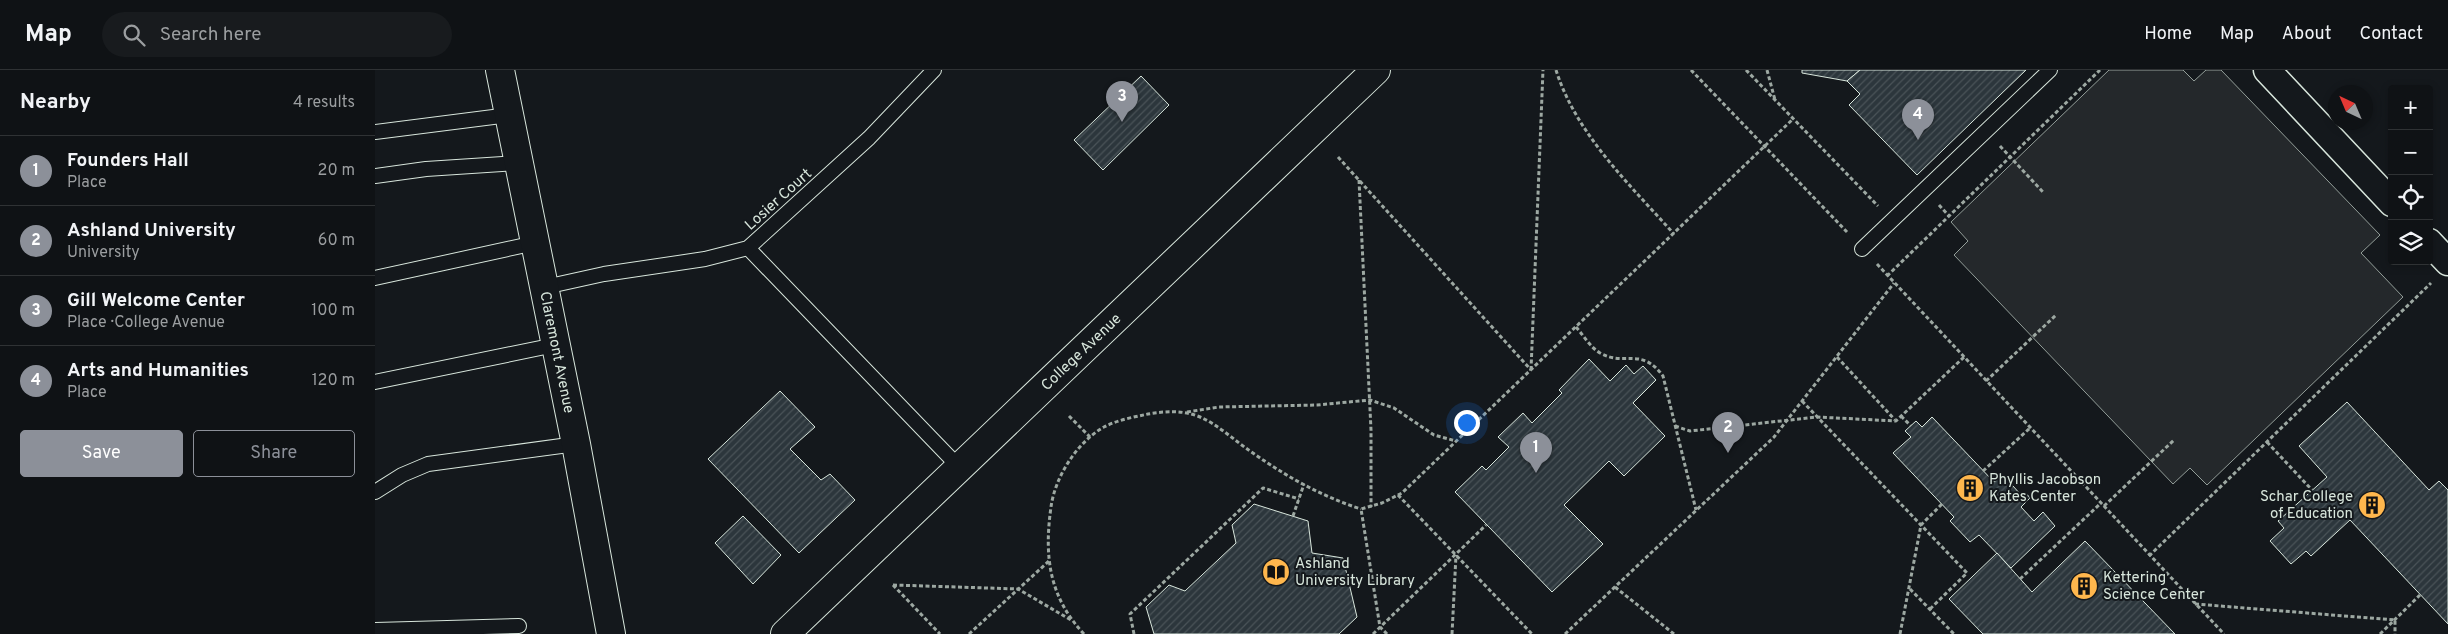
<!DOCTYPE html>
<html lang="en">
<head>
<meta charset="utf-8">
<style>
	:root { --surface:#0f1215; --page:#181b1e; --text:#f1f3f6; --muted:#9b9ea0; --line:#2f3234; --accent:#8c9099 }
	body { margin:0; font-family:Overpass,sans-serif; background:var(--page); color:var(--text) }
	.controls { position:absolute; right:15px; top:15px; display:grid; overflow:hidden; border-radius:5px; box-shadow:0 2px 8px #0003 }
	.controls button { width:45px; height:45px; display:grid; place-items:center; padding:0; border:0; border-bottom:1px solid var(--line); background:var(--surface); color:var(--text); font:25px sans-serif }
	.compass { position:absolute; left:1953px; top:15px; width:45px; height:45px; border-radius:50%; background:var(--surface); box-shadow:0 2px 8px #0003; rotate:316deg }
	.you { position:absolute; left:1091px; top:352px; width:18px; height:18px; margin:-12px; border:4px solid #fff; border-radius:50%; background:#1a73e8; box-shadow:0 0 0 8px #1a73e833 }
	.badge { display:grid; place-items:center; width:32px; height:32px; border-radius:50%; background:var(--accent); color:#fff; font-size:16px; font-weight:700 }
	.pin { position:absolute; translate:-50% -41px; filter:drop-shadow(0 1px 2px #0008) }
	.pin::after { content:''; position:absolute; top:26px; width:18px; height:15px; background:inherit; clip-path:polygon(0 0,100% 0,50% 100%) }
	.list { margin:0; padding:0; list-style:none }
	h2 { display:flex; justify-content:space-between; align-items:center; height:65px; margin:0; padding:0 20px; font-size:21px }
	h2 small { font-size:16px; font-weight:400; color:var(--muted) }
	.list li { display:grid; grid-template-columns:32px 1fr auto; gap:15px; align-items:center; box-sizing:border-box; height:70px; padding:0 20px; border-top:1px solid var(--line) }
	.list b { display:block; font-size:19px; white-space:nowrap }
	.list p { margin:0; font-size:16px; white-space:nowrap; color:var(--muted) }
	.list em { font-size:16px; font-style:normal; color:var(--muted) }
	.actions { display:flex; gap:10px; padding:15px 20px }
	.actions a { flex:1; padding:11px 0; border:1px solid var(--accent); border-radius:5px; text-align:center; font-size:18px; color:var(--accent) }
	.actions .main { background:var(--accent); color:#fff }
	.icon { flex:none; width:28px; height:28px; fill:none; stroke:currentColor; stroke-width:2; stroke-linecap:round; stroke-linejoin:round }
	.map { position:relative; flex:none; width:2073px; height:564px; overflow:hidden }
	header { display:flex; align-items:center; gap:30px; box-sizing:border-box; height:70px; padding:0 25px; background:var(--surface); border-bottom:1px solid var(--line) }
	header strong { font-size:24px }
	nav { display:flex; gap:28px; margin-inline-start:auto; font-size:18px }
	.search { width:350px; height:45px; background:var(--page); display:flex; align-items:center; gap:12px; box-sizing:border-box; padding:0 18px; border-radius:28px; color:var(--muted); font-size:19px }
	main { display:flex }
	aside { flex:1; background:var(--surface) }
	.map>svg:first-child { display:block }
</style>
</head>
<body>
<header>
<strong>Map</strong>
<div class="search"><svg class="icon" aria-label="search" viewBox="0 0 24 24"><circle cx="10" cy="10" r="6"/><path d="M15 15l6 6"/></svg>Search here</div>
<nav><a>Home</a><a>Map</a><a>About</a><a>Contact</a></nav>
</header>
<main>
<aside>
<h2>Nearby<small>4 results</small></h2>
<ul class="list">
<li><span class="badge">1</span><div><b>Founders Hall</b><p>Place</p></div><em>20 m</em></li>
<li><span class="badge">2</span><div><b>Ashland University</b><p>University</p></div><em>60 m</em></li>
<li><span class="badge">3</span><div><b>Gill Welcome Center</b><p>Place · College Avenue</p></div><em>100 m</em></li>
<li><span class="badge">4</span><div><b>Arts and Humanities</b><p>Place</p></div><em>120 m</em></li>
</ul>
<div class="actions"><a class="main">Save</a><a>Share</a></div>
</aside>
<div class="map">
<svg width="2073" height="564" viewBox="0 0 2073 564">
	<defs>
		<pattern id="building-hatch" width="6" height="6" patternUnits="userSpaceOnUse" patternTransform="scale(1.25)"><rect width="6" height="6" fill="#2c363c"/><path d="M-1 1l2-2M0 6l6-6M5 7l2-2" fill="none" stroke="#4a5358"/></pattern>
	</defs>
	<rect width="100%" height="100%" fill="#14181c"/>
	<polygon fill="#24282b" stroke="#939e99" points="1734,0 1808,0 1819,11 1831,0 1846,0 2005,165 1986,183 2028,227 1832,415 1815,398 1798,414 1579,185 1593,171 1576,152"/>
	<g fill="url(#building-hatch)" stroke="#d8e6dc">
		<polygon points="1427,0 1485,0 1472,11 1427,3"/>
		<polygon points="1485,0 1651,0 1542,105 1474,35 1485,24 1472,11"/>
		<polygon points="766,6 794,35 728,100 699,70"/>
		<polygon points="1214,289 1235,311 1251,295 1259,304 1268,296 1281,310 1258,333 1290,366 1249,406 1234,391 1189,435 1228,474 1177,522 1080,422 1107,396 1111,400 1134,377 1123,367 1148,343 1157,353 1187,323 1184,320"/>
		<polygon points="405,321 440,357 415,379 446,410 455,404 480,430 424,483 333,389"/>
		<polygon points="1972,332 2054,420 2064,411 2073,420 2073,554 1975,450 1936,486 1931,481 1916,494 1895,471 1909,458 1903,451 1952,407 1924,376"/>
		<polygon points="1557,347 1619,412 1628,405 1647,426 1651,423 1655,428 1646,437 1659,451 1668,442 1680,456 1636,498 1604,465 1595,472 1575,451 1579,447 1518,383 1536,367 1530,361 1541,351 1547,357"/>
		<polygon points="879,434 933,451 937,483 968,488 982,547 964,564 779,564 771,537 794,515 810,521 861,473 857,455"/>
		<polygon points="368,446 406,485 378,514 340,473"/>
		<polygon points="1710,471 1800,564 1608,564 1574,529 1622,483 1657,522"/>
	</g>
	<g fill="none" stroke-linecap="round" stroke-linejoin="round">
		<g stroke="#d8e6dc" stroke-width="16">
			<g id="service">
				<polyline points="0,62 134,45"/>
				<polyline points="0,106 51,99 144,93"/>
				<polyline points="373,178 585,398"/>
				<polyline points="1487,179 1675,0"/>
				<polyline points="0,208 160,173"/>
				<polyline points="170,217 229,204 330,189 373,178 494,68 559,0"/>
				<polyline points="0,312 180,275"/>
				<polyline points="0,422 27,405 53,394 201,374"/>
				<polyline points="0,560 144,556"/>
			</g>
		</g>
		<g stroke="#d8e6dc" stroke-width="29">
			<g id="minor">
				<polyline points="1892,0 2017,133"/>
				<polyline points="2054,172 2073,192"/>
			</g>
		</g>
		<g stroke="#d8e6dc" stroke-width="30">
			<g id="tertiary">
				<path id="s1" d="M410 564 1001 0"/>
			</g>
		</g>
		<g stroke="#d8e6dc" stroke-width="30">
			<g id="primary">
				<path id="s2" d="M125 0 201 374 236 564"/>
			</g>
		</g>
		<g stroke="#9da8a2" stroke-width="3" stroke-dasharray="4 2.5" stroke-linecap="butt">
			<path d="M1181 0C1201 64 1255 115 1299 164"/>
			<polyline points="1316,0 1472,162"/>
			<polyline points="1371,0 1503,136"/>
			<polyline points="1392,0 1400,30"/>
			<polyline points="1625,76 1668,122"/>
			<polyline points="963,87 1156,300"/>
			<polyline points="984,110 996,360 996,437"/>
			<polyline points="1564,135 1574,146"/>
			<polyline points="1502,194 1849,564"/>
			<polyline points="1512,206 1725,0"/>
			<path d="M1201 257C1209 266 1215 277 1225 283 1249 297 1266 276 1288 306L1321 440"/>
			<polyline points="1462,287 1520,350"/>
			<polyline points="1156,300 1168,0"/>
			<polyline points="1611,311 1681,245"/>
			<polyline points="1427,331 1592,503 1555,539"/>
			<polyline points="812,342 844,337 942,335 995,330 1019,338 1059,365 1081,371"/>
			<polyline points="694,346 715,367"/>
			<polyline points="1526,346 1536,356"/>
			<polyline points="1300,356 1315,361 1442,347 1521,351 1589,287"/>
			<polyline points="1892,372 1937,420"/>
			<polyline points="1608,401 1655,358"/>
			<polyline points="1023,425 1157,564"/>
			<polyline points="1729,436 1799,370"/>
			<polyline points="918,446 929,414"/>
			<polyline points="1774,486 2056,213"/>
			<polyline points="1645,509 1726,433"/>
			<polyline points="518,515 643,519 696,550"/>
			<polyline points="518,515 565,564"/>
			<polyline points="1240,517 1299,564"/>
			<polyline points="1535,519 1579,564"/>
			<polyline points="1820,534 2020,550 2020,564"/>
			<polyline points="594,564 674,491"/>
			<path d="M709 564C674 527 669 486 676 437 680 407 702 372 729 357 742 350 759 347 773 344 791 341 808 340 825 347 842 354 859 370 875 381 909 405 945 426 986 439"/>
			<polyline points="759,564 755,544 888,418 924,429"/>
			<polyline points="998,564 1111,455"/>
			<polyline points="1012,564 1005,557 986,439 1007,433 1027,423 1418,49"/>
			<polyline points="1077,564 1081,485"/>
			<polyline points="1190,564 1399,367 1519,213"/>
			<polyline points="1525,564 1546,455 1567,434"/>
			<polyline points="2005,564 2045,525"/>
		</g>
		<use href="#service" stroke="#14181c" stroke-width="14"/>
		<use href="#minor" stroke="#14181c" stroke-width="26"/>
		<use href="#tertiary" stroke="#14181c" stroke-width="28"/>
		<use href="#primary" stroke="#14181c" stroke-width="28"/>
	</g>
	<defs>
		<g id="building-disc" transform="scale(1.4375)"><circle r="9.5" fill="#ffb74d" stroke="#14181c"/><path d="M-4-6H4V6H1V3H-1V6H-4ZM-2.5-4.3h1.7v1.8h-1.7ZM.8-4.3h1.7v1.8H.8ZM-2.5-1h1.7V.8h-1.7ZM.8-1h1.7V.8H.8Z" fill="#111"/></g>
		<g id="library-disc" transform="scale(1.4375)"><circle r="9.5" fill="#ffb74d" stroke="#14181c"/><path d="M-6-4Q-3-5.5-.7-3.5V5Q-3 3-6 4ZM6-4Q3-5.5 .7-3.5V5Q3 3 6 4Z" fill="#111"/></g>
	</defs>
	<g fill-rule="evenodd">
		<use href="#building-disc" x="1595" y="418"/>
		<use href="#building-disc" x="1997" y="435"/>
		<use href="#library-disc" x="901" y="502"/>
		<use href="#building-disc" x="1709" y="516"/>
	</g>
	<g text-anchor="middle" stroke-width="4" stroke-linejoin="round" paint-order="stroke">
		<g font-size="15" fill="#d8e6dc" stroke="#14181c">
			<text transform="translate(403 129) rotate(-42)" y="5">Losier Court</text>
			<text dy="5" stroke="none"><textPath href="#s2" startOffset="288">Claremont Avenue</textPath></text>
			<text dy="5" stroke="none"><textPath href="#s1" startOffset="409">College Avenue</textPath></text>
		</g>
		<g font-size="15" fill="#d8e6dc" stroke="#14181c" text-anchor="start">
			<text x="1614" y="414">Phyllis Jacobson<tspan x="1614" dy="17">Kates Center</tspan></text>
			<text x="1978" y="431" text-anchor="end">Schar College<tspan x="1978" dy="17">of Education</tspan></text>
			<text x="920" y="498">Ashland<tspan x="920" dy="17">University Library</tspan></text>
			<text x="1728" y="512">Kettering<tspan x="1728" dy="17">Science Center</tspan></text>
		</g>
	</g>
</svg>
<div class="controls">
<button>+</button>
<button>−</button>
<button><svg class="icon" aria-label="locate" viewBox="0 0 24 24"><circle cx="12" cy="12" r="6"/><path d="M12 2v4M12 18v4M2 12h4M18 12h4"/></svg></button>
<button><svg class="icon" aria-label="layers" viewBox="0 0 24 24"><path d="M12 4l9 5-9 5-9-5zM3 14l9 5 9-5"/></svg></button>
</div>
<svg class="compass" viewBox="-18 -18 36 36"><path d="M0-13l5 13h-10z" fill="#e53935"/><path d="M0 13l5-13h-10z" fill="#9b9ea0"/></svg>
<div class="you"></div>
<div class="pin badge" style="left:1161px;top:403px">1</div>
<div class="pin badge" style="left:1353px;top:383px">2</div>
<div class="pin badge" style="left:747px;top:52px">3</div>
<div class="pin badge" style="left:1543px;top:70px">4</div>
</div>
</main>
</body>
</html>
